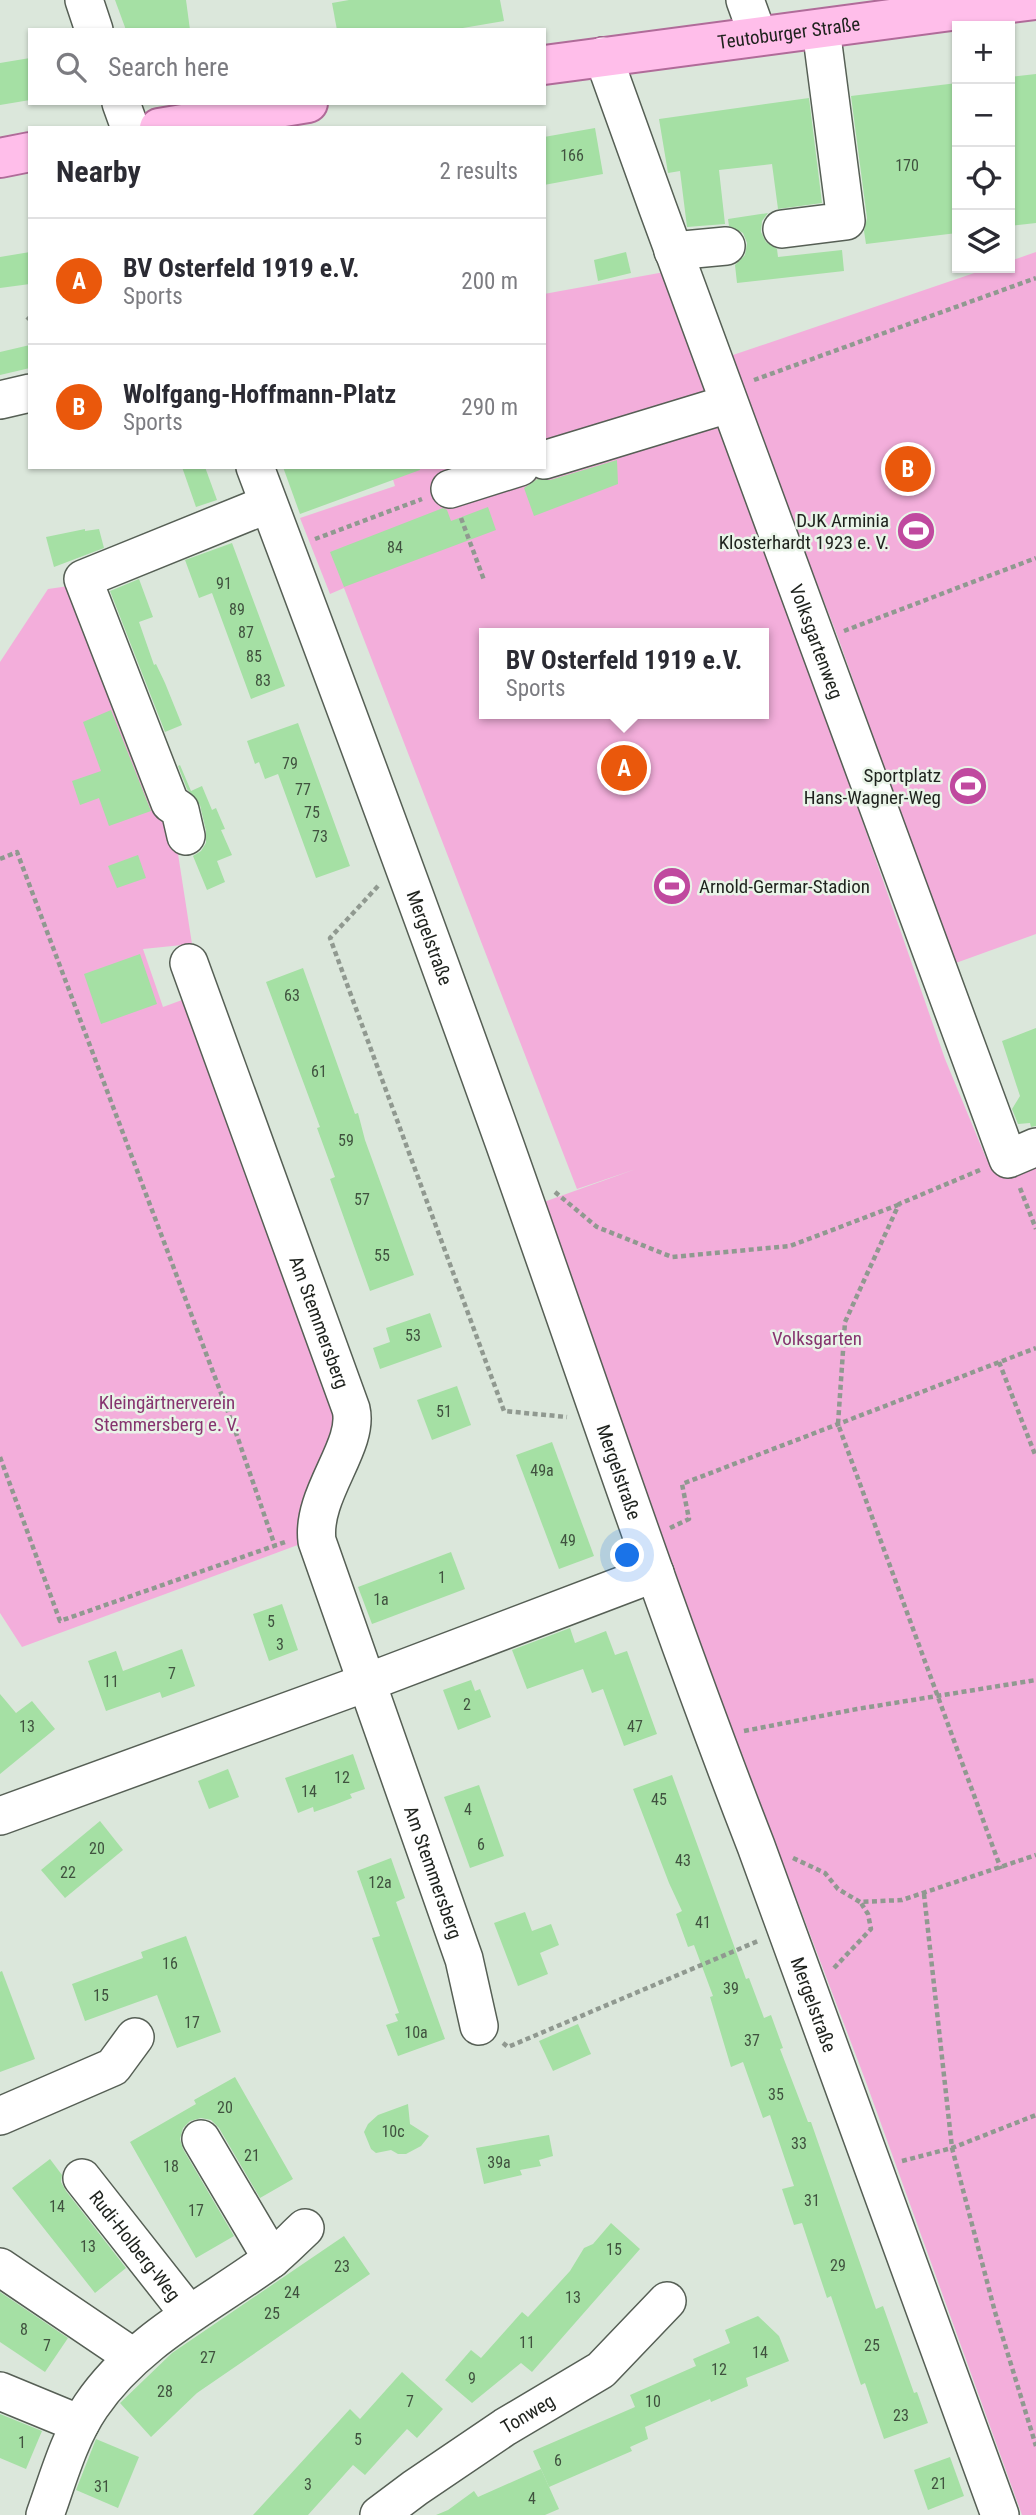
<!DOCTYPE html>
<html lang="en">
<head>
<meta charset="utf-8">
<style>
	:root { --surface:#fff; --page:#f2f2f3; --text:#2b2b33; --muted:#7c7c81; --line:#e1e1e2; --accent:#ea580c }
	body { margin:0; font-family:"Roboto Condensed",sans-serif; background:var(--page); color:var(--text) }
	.controls { position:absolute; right:21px; top:21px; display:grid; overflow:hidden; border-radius:0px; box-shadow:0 2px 5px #0004 }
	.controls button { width:63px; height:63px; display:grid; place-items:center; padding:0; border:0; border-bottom:2px solid var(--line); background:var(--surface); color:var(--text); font:35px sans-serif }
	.you { position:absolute; left:628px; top:1556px; width:24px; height:24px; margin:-18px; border:5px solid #fff; border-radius:50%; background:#1a73e8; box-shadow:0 0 0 10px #1a73e833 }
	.badge { display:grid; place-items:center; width:46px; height:46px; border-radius:50%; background:var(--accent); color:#fff; font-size:23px; font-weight:700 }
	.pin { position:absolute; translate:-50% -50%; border:4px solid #fff; box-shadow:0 2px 7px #0006 }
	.popup { position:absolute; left:479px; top:628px; width:290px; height:91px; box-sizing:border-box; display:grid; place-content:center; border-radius:0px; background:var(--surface); filter:drop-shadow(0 2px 5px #0005); font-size:23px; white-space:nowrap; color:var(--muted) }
	.popup b { font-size:26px; color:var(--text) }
	.popup::after { content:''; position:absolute; left:50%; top:100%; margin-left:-14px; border:14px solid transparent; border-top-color:var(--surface) }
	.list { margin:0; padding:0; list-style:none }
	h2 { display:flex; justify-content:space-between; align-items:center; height:91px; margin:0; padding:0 28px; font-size:30px }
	h2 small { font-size:23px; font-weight:400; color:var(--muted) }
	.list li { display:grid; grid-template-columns:46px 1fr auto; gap:21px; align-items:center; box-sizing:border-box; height:126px; padding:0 28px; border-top:2px solid var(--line) }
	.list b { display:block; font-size:26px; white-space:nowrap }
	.list p { margin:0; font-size:23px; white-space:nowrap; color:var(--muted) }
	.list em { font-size:23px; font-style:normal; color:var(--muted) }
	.icon { flex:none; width:38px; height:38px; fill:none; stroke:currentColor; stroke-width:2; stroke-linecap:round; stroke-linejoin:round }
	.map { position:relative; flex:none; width:1036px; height:2515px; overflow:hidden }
	.search { position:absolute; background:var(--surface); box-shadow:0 2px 5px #0004; left:28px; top:28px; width:518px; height:77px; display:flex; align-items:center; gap:18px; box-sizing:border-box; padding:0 24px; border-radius:0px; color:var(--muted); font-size:26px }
	.panel { position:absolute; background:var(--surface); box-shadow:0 2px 5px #0004; left:28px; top:126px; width:518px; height:343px; border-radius:0px }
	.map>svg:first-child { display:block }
</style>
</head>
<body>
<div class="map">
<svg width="1036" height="2515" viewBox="0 0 1036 2515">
	<rect width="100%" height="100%" fill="#dbe7db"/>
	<g fill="#f3aedb" fill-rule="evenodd">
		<path d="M1036 252V934L953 964 839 640 755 424 722 437 745 483 945 1059 986 1158 1036 1137V2515H1022L866 2082 609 1404 541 1203 636 1169 577 1189 344 588 330 594 300 518 395 486 389 467H544V294L659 273 691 264 730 356 989 268H1010V261ZM484 633H764V714H484Z"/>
		<polygon points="76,585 176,841 192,944 143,949 163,1007 193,996 345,1413 303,1543 22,1647 0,1613 0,662 48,589"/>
	</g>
	<g fill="#a5e0a4">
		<polygon points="115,0 186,0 190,30 126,30"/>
		<polygon points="349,0 500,0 504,21 451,30 337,30 332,3"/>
		<polygon points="30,58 30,100 0,105 0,63"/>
		<polygon points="1036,74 1036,223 1010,226 1010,77"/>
		<polygon points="957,83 957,233 866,244 864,231 867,218 851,96"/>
		<polygon points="809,98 822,203 778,209 772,164 719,170 725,224 687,227 680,171 668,173 659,119"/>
		<polygon points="595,128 603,174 544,185 544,137"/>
		<polygon points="768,213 762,221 761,232 766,242 777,249 778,257 842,250 844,271 737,283 735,265 745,255 747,243 743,233 729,226 728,219"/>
		<polygon points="30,252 30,284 0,288 0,257"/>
		<polygon points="626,252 631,273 598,281 594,260"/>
		<polygon points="30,345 30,368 0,375 0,352"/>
		<polygon points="617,460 618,484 534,516 524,488 537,479 550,480"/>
		<polygon points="182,467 205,467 217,500 196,507"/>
		<polygon points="283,467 419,467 420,470 300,514"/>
		<polygon points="488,507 496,530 344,587 330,552 443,508 447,510 451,521"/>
		<polygon points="85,529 85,531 99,529 104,548 54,567 46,537"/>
		<polygon points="232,543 285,686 251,699 212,593 199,598 185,560"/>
		<polygon points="139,579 153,617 139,622 154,665 156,664 165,683 182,725 165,732 110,591"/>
		<polygon points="111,710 151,811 109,826 99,798 80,805 72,781 101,771 83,722"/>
		<polygon points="298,723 350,866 316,878 278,774 265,779 259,762 255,764 247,741"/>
		<polygon points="180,765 191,791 202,786 212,810 216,808 225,829 221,830 232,855 217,861 225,882 207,890 193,856 201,851 206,843 206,831 200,805 187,789 178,766"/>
		<polygon points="138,855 146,878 117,888 108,866"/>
		<polygon points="140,954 157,1004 101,1024 84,974"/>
		<polygon points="303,968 355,1114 358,1113 365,1140 414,1275 370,1291 330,1179 335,1177 317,1128 320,1127 266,982"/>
		<polygon points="1036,1028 1036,1126 1031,1127 1030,1123 1018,1124 1012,1109 1020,1096 1002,1041"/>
		<polygon points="430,1313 442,1347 380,1369 373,1348 390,1342 386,1328"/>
		<polygon points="457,1386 471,1425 432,1440 417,1400"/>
		<polygon points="552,1442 594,1556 559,1569 516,1455"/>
		<polygon points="451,1552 465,1589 372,1624 358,1587"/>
		<polygon points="282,1604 298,1650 269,1661 253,1614"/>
		<polygon points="570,1628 575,1643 606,1631 615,1655 627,1651 657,1734 624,1746 603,1689 592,1693 583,1669 527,1689 512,1650"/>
		<polygon points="182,1649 195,1686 162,1698 160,1692 106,1711 88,1661 116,1651 123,1671"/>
		<polygon points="471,1680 475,1691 480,1689 491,1717 458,1730 443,1690"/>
		<polygon points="0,1694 16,1713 32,1701 55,1729 0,1774"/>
		<polygon points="353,1754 365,1789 350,1794 352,1798 334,1805 314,1812 313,1807 298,1813 285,1778"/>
		<polygon points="228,1769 239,1797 209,1809 198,1781"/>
		<polygon points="672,1775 746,1979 749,1978 764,2018 771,2015 783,2048 780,2049 808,2122 811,2122 876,2309 883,2306 914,2393 917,2392 928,2423 884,2439 865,2383 861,2385 831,2296 827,2298 802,2223 794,2225 782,2189 794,2186 770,2115 763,2118 743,2062 731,2067 710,1997 713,1996 694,1945 688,1947 676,1914 682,1911 669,1883 633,1789"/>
		<polygon points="479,1785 504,1856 470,1868 444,1797"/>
		<polygon points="100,1821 123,1850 65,1898 41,1870"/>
		<polygon points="391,1858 405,1898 396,1902 445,2039 398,2056 386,2025 398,2021 395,2014 399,2013 372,1938 380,1936 357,1871"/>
		<polygon points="525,1912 532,1931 551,1924 559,1945 540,1953 548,1974 518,1986 494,1923"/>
		<polygon points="186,1936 221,2032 177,2048 157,1995 85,2021 72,1984 143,1958 141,1952"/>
		<polygon points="2,1971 35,2059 0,2072 0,1972"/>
		<polygon points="578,2024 591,2054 553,2071 539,2041"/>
		<polygon points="235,2077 293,2179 260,2198 219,2128 211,2120 201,2118 190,2121 183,2128 180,2139 183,2149 234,2236 196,2258 130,2142 196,2104 194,2100"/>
		<polygon points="408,2104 410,2124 429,2136 421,2146 406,2154 398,2154 391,2150 376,2153 371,2149 364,2132 368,2124 378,2115"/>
		<polygon points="549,2135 553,2156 539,2160 541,2166 520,2170 522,2175 484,2184 476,2148"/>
		<polygon points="50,2159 62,2175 61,2182 66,2191 126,2268 95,2293 12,2188"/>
		<polygon points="611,2223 640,2249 532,2372 521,2363 472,2403 445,2380 471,2350 481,2358 522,2312 528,2317 570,2271 584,2248 593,2244"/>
		<polygon points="344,2236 370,2274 197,2393 151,2437 120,2403 172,2353"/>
		<polygon points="0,2292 68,2338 45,2372 0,2342"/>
		<polygon points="758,2316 779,2336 789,2361 746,2378 748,2386 711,2402 710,2399 645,2427 648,2439 630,2447 632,2451 549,2487 533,2451 635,2407 630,2395 696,2366 693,2359 730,2343 725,2330"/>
		<polygon points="402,2372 443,2409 417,2438 407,2429 365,2475 353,2465 308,2515 253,2515 350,2409 360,2419"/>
		<polygon points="0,2414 42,2431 26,2469 0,2458"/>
		<polygon points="96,2439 139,2457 118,2508 76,2490"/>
		<polygon points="950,2457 964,2496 928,2510 914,2470"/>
		<polygon points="541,2469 559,2509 545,2515 436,2515 448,2510 474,2491 478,2497"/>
	</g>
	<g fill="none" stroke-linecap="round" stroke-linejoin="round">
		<g stroke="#565f55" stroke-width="40">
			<g id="minor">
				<polyline points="84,0 94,30"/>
				<polyline points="745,0 758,36"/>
				<path id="s1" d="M603 56C735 425 873 792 1008 1159L1036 1147"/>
				<polyline points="121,103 130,128"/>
				<polyline points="782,229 846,221 821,29"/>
				<polyline points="673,251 726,246"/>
				<polyline points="0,400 30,393"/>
				<polyline points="544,460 728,404"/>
				<path id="s2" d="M255 467C340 692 424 919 505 1145 588 1379 666 1615 756 1846L1000 2515"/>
				<polyline points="450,489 520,467"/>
				<polyline points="186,836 180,810 170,803 83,579 268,504"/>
				<path id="s3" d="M189 963 351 1409C360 1446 311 1494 317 1541L464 1959 479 2026"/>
				<polyline points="0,1816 368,1682 655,1573"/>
				<polyline points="0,2116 113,2067 135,2037"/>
				<polyline points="201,2139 272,2259"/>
				<path id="s4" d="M82 2178 189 2314"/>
				<polyline points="0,2267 133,2357"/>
				<polyline points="0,2391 80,2424"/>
				<path d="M45 2515C58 2479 69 2438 91 2406 135 2341 207 2306 269 2261 282 2251 293 2239 305 2228"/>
				<path id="s5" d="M379 2515 415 2488 505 2427 601 2370 667 2301"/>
			</g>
		</g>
		<g stroke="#b06b99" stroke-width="42">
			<g id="major">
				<path id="s6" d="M544 65 1034 0"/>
				<polyline points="159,128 308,103"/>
				<polyline points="0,158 30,152"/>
			</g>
		</g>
		<g stroke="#909990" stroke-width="4.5" stroke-dasharray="5 3.5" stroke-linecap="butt">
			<polyline points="27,320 30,317"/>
			<polyline points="754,380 1036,278"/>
			<polyline points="461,518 484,580"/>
			<polyline points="315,539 422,499"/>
			<polyline points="844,631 1036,558"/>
			<polyline points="0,859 17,852 236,1433 275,1546"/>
			<polyline points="378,886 330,938 504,1411 567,1417"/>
			<polyline points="980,1170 899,1204 845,1322 838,1424 1001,1869"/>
			<polyline points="1020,1188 1036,1229"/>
			<polyline points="555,1192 597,1227 672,1257 790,1246 898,1205"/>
			<polyline points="999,1362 1036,1457"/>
			<polyline points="0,1457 60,1621 288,1541"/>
			<polyline points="670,1528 689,1519 682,1484 1036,1348"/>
			<polyline points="744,1731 857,1709 1036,1680"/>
			<polyline points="793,1858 825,1873 838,1889 860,1902 902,1900 1036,1855"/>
			<polyline points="924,1894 952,2148 995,2312 1036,2446"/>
			<polyline points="834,1968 871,1929 868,1914 861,1903"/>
			<polyline points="503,2043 508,2047 758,1941"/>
			<polyline points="902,2161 952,2148 1036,2115"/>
		</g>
		<use href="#minor" stroke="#fff" stroke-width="37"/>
		<use href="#major" stroke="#ffbeea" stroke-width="38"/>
	</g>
	<defs>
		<g id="stadium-disc" transform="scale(2.0125)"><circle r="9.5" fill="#c0499f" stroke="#e9f4e8"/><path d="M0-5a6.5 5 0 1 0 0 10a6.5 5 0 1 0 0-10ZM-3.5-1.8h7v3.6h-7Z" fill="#fff"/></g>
	</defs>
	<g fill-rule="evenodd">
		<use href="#stadium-disc" x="916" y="531"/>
		<use href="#stadium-disc" x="968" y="786"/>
		<use href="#stadium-disc" x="672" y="886"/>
	</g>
	<g text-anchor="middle" stroke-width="5" stroke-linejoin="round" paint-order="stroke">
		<g font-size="16" fill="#40523f">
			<text x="572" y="161">166</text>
			<text x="907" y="171">170</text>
			<text x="395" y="553">84</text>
			<text x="224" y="589">91</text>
			<text x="237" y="615">89</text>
			<text x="246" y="638">87</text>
			<text x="254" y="662">85</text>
			<text x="263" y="686">83</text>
			<text x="290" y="769">79</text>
			<text x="303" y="795">77</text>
			<text x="312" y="818">75</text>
			<text x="320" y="842">73</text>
			<text x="292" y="1001">63</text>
			<text x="319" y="1077">61</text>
			<text x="346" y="1146">59</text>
			<text x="362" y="1205">57</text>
			<text x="382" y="1261">55</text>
			<text x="413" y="1341">53</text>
			<text x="444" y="1417">51</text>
			<text x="542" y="1476">49a</text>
			<text x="568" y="1546">49</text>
			<text x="442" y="1583">1</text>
			<text x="381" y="1605">1a</text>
			<text x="271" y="1627">5</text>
			<text x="280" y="1650">3</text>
			<text x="172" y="1679">7</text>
			<text x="111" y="1687">11</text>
			<text x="467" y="1710">2</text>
			<text x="27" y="1732">13</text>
			<text x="635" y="1732">47</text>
			<text x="342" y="1783">12</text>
			<text x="309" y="1797">14</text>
			<text x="659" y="1805">45</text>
			<text x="468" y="1815">4</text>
			<text x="481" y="1850">6</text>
			<text x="97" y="1854">20</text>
			<text x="683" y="1866">43</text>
			<text x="68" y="1878">22</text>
			<text x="380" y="1888">12a</text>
			<text x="703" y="1928">41</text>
			<text x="170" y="1969">16</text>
			<text x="731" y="1994">39</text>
			<text x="101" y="2001">15</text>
			<text x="192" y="2028">17</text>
			<text x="416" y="2038">10a</text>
			<text x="752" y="2046">37</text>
			<text x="776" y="2100">35</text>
			<text x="225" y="2113">20</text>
			<text x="393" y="2137">10c</text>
			<text x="799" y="2149">33</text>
			<text x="252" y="2161">21</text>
			<text x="499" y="2168">39a</text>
			<text x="171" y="2172">18</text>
			<text x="812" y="2206">31</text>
			<text x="57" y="2212">14</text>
			<text x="196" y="2216">17</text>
			<text x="88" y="2252">13</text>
			<text x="614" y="2255">15</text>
			<text x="838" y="2271">29</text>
			<text x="342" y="2272">23</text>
			<text x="292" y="2298">24</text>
			<text x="573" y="2303">13</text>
			<text x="272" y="2319">25</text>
			<text x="24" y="2335">8</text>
			<text x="527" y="2348">11</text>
			<text x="47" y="2351">7</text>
			<text x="872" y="2351">25</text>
			<text x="760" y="2358">14</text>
			<text x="208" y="2363">27</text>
			<text x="719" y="2375">12</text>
			<text x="472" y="2384">9</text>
			<text x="165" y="2397">28</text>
			<text x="410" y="2407">7</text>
			<text x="653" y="2407">10</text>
			<text x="901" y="2421">23</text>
			<text x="358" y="2445">5</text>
			<text x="22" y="2448">1</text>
			<text x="558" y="2466">6</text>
			<text x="939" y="2489">21</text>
			<text x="308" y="2490">3</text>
			<text x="102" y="2492">31</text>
			<text x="532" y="2504">4</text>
		</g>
		<g font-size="19" fill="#1e221d" stroke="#e9f4e8">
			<text dy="7" stroke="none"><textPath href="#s6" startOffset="247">Teutoburger Straße</textPath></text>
			<text dy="7" stroke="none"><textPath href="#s1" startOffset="623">Volksgartenweg</textPath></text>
			<text dy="7" stroke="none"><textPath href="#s2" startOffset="502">Mergelstraße</textPath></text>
			<text dy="7" stroke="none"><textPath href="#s3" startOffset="382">Am Stemmersberg</textPath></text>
			<text dy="7" stroke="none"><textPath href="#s2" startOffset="1069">Mergelstraße</textPath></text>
			<text dy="7" stroke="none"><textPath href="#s3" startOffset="964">Am Stemmersberg</textPath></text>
			<text dy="7" stroke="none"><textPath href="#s2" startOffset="1636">Mergelstraße</textPath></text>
			<text dy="7" stroke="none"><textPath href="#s4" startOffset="86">Rudi-Holberg-Weg</textPath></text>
			<text dy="7" stroke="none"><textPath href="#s5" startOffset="180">Tonweg</textPath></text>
		</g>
		<g font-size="19" fill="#1e221d" stroke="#e9f4e8" text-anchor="end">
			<text x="889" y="527">DJK Arminia<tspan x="889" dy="22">Klosterhardt 1923 e. V.</tspan></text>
			<text x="941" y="782">Sportplatz<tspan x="941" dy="22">Hans-Wagner-Weg</tspan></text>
			<text x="699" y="893" text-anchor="start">Arnold-Germar-Stadion</text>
		</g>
		<g font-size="19" fill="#86346f" stroke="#e9f4e8">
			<text x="817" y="1345">Volksgarten</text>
			<text x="167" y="1409">Kleingärtnerverein<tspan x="167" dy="22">Stemmersberg e. V.</tspan></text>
		</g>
	</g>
</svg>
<div class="controls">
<button>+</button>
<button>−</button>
<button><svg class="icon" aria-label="locate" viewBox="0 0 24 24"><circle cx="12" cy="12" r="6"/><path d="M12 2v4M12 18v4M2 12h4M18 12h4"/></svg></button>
<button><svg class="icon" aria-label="layers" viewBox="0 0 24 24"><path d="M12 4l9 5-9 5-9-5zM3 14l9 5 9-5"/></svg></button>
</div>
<div class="you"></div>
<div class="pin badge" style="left:624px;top:768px">A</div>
<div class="popup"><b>BV Osterfeld 1919 e.V.</b>Sports</div>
<div class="pin badge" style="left:908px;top:469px">B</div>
<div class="search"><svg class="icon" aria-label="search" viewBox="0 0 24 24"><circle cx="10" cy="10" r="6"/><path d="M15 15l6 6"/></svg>Search here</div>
<section class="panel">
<h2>Nearby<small>2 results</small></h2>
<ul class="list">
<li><span class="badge">A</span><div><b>BV Osterfeld 1919 e.V.</b><p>Sports</p></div><em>200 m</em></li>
<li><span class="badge">B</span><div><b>Wolfgang-Hoffmann-Platz</b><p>Sports</p></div><em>290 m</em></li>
</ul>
</section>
</div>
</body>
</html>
